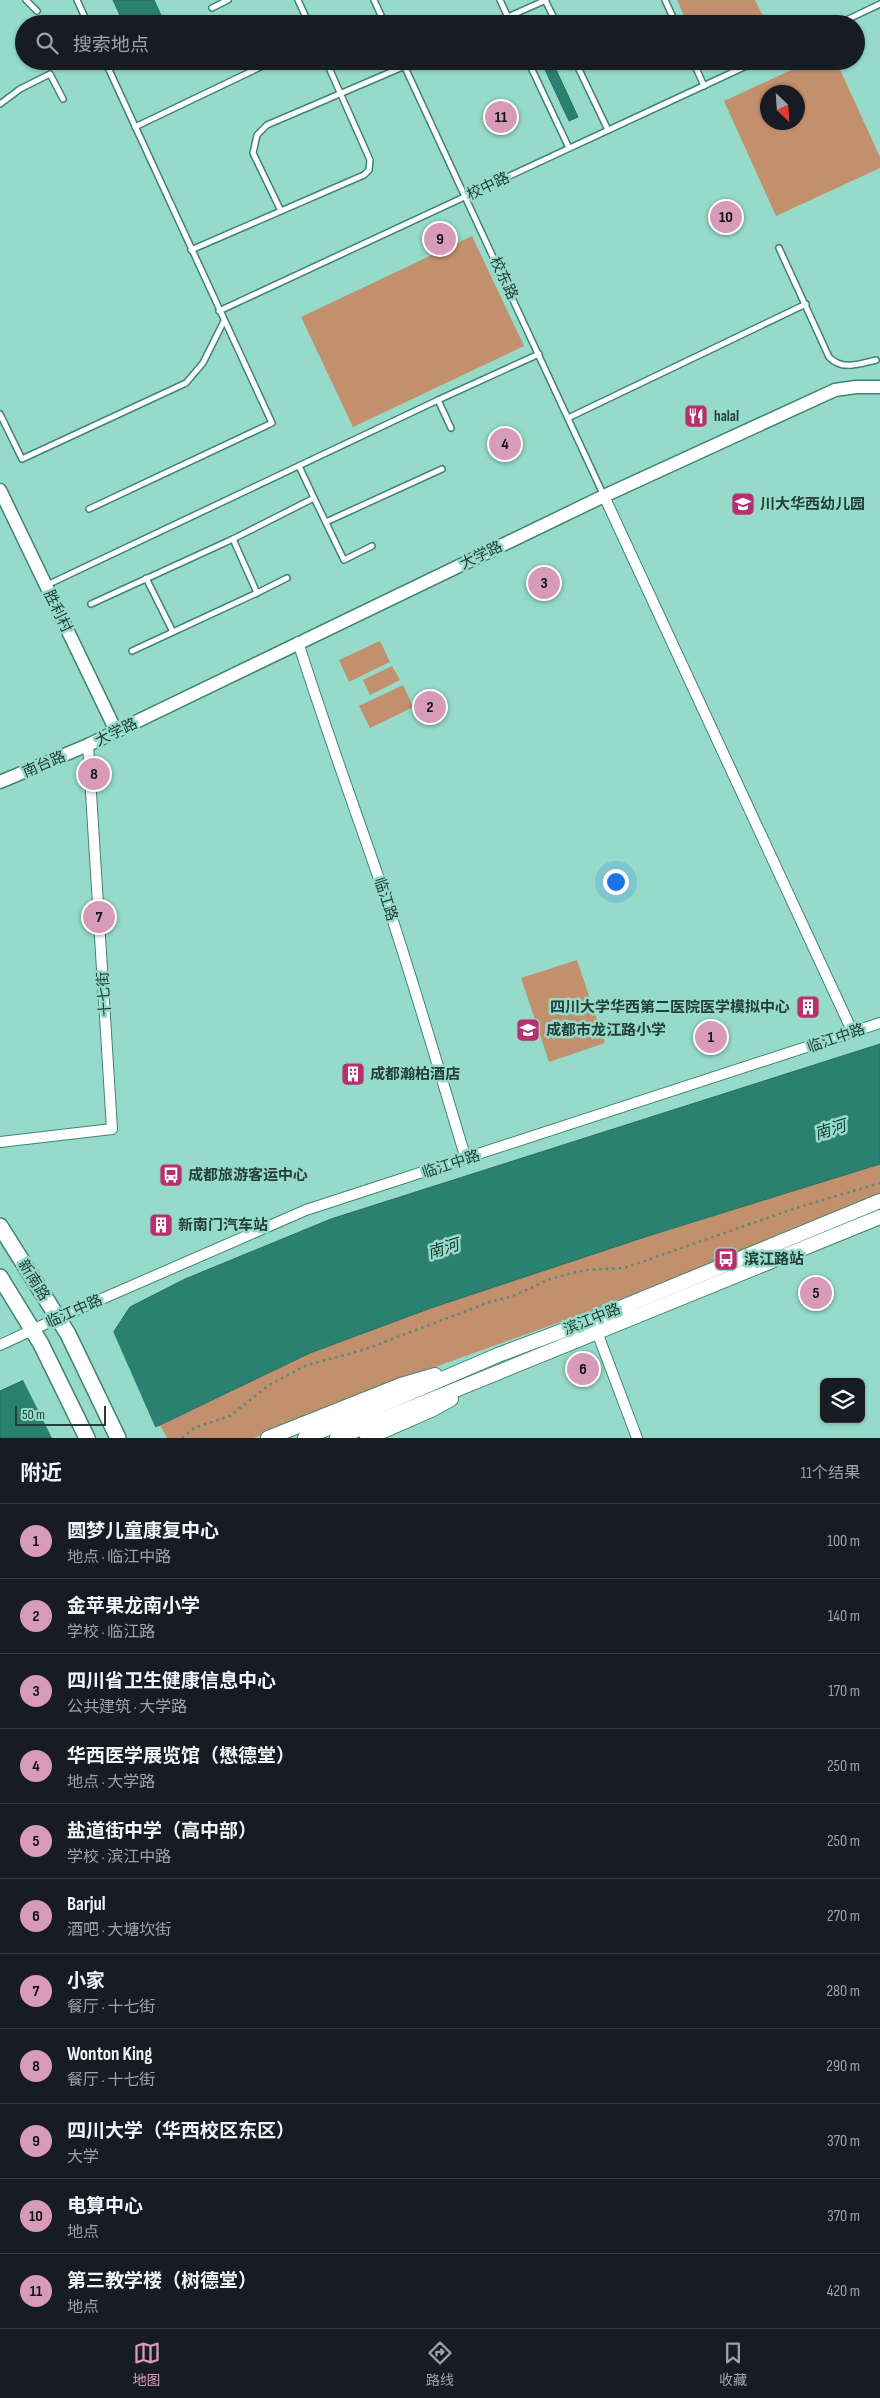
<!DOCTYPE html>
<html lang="zh">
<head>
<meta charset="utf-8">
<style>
	:root { --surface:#171b24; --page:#242831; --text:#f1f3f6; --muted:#9ea1a6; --line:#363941; --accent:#d79bb9 }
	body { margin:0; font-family:"Sofia Sans Condensed","Noto Sans SC",sans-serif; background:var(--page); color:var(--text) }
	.controls { position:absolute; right:15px; bottom:15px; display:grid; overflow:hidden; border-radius:8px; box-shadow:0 1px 4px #0004 }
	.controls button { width:45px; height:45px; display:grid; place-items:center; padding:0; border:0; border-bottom:1px solid var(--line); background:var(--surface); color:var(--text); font:25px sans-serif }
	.compass { position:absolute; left:760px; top:85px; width:45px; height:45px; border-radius:50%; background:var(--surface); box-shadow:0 1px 4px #0004; rotate:155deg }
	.scale { position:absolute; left:15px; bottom:12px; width:91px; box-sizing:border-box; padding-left:5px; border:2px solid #233f38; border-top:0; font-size:14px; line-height:18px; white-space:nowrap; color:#233f38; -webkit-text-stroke:4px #96dbc9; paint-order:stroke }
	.you { position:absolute; left:615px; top:881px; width:18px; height:18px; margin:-12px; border:4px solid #fff; border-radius:50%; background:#1a73e8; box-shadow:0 0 0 8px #1a73e833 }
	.badge { display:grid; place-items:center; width:32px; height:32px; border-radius:50%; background:var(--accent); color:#111; font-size:16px; font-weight:700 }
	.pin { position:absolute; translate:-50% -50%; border:2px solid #fff; box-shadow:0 1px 5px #0006 }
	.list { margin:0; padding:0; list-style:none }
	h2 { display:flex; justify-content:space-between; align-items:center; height:65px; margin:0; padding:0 20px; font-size:21px }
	h2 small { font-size:16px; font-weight:400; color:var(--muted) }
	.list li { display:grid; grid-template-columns:32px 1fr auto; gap:15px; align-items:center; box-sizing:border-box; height:75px; padding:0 20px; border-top:1px solid var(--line) }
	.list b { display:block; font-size:19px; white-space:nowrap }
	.list p { margin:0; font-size:16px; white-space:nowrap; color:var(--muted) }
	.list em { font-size:16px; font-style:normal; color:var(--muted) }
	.icon { flex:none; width:28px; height:28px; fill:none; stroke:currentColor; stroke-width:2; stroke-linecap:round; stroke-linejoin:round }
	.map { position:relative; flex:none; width:880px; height:1438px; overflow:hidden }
	.search { position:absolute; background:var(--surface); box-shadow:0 1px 4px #0004; left:15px; right:15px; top:15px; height:55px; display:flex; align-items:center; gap:12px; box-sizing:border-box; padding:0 18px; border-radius:28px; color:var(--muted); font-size:19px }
	.sheet { height:890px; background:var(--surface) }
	nav { display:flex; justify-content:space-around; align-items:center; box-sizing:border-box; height:70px; border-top:1px solid var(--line); background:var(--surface); font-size:14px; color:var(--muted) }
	nav a { display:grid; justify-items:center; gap:2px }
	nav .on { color:var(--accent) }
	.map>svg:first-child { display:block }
</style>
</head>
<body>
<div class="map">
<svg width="880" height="1438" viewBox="0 0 880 1438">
	<rect width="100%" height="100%" fill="#96dbc9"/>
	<g fill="#c2906d" fill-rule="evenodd">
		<polygon points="677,0 755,0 766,22 688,24"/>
		<path d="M811 61H836L880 157V168L776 216 724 101ZM768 92H798V122H768Z"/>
		<polygon points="472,236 524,346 353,427 301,317"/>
		<polygon points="380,641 390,662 349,682 339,660"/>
		<polygon points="392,666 400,680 370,695 363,680"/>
		<polygon points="403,685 413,707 370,728 359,706"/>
		<polygon points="577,960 605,1043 549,1062 521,978"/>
		<polygon points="880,1164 880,1195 588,1312 385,1385 254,1438 167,1438 160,1425 310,1353 431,1308 651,1235"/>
	</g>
	<g fill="#2b816f" stroke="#296d5e">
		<polygon points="113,0 154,0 165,24 124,24"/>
		<polygon points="541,61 552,61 578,117 569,121"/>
		<polygon points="880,1044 880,1164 651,1235 431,1308 310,1353 160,1425 126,1438 0,1438 0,1391 107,1342 130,1307 185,1279 331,1219"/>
	</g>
	<polygon fill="#96dbc9" points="112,1329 156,1429 133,1438 52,1438 22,1378 105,1340"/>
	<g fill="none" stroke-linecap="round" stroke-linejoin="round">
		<g stroke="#408474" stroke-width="8">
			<g id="service">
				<polyline points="26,0 37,11"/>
				<polyline points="77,0 88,24"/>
				<polyline points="298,0 309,24"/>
				<polyline points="374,0 385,24"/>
				<polyline points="500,0 511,24"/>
				<polyline points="545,0 557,24"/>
				<polyline points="665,0 676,24"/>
				<polyline points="212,8 228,0"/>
				<polyline points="492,24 546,0"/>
				<polyline points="838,24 880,4"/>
				<polyline points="402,61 604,496"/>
				<polyline points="528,61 569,148"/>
				<polyline points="575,61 608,130"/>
				<polyline points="693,61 704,86"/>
				<polyline points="0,104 20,89 50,74 63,99"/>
				<polyline points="135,127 273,61"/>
				<polyline points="281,211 253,153 257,135 267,125 405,66"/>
				<path d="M779 248 829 357C842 371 859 364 876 360"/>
				<polyline points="191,250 364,175 369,170 370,160 326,61"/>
				<polyline points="219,311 757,61"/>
				<polyline points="438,400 539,354"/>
				<polyline points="0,414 22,459 186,383 203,363 224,321"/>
				<polyline points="568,418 806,304"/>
				<polyline points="314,498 344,560 372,546"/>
				<polyline points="89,509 272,423 105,61"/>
				<polyline points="326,522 442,469"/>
				<polyline points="233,539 257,593 287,578"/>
				<polyline points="146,578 173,632"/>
				<polyline points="47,585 438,400 451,428"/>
				<polyline points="91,604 233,539 314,498 299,466"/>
				<polyline points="132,651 257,593"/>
			</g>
		</g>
		<g stroke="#408474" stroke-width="12">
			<g id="minor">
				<polyline points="604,496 853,1033"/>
				<path d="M298 642C323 721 351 798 378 876 410 969 437 1064 466 1159"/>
				<polyline points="0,1142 112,1129 88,745"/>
				<polyline points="597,1332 637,1438"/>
				<polyline points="0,1345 58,1318 306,1210 880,1023"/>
			</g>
		</g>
		<g stroke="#408474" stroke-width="15">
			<g id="tertiary">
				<polyline points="0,490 116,731"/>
				<polyline points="0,782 88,745 604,496 835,390 856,387 880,387"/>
			</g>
		</g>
		<g stroke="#408474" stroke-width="16">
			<g id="secondary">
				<polyline points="268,1438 401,1385 435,1375"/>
				<polyline points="305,1438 498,1355 591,1320 880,1201"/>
				<polyline points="337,1438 880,1217"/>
				<polyline points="367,1438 431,1410 451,1399"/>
			</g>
		</g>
		<g stroke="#408474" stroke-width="18">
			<g id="primary">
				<polyline points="0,1226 68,1334 118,1438"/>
				<polyline points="0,1277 41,1344 87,1438"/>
			</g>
		</g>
		<polyline stroke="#59887c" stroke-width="2.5" stroke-dasharray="2.5 4" stroke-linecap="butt" points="182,1438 194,1428 230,1416 269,1385 307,1365 363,1350 490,1302 513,1296 550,1279 585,1270 624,1268 796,1208 880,1183"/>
		<use href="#service" stroke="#fff" stroke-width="5"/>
		<use href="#minor" stroke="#fff" stroke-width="10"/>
		<use href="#tertiary" stroke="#fff" stroke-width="12"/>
		<use href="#secondary" stroke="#fff" stroke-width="14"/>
		<use href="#primary" stroke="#fff" stroke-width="15"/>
	</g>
	<defs>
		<g id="restaurant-square" transform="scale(1.25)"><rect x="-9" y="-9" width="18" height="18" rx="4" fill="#b72f6f" stroke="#96dbc9"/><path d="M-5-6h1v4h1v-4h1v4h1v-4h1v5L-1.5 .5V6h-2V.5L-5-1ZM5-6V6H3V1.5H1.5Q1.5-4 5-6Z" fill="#fff"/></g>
		<g id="school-square" transform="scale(1.25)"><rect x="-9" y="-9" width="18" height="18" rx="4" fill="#b72f6f" stroke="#96dbc9"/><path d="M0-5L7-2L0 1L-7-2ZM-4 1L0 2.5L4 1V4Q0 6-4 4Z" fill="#fff"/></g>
		<g id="building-square" transform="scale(1.25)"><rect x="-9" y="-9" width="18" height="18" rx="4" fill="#b72f6f" stroke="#96dbc9"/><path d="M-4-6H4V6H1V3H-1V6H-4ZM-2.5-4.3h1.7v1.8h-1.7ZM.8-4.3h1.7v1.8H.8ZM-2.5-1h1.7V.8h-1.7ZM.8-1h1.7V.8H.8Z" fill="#fff"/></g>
		<g id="bus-square" transform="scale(1.25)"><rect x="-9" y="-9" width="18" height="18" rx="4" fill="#b72f6f" stroke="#96dbc9"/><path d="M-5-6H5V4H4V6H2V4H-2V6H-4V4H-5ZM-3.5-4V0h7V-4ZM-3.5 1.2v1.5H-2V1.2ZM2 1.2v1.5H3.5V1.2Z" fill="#fff"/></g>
	</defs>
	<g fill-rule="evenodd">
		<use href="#restaurant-square" x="696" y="416"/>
		<use href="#school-square" x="743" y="504"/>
		<use href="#building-square" x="808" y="1007"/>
		<use href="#school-square" x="528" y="1030"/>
		<use href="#building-square" x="353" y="1074"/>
		<use href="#bus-square" x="171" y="1175"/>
		<use href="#building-square" x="161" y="1225"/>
		<use href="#bus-square" x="726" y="1259"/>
	</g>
	<g text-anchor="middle" stroke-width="5" stroke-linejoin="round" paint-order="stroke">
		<g font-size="15" fill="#233f38" stroke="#96dbc9">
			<text transform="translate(488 186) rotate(-25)" y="5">校中路</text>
			<text transform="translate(504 278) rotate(65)" y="5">校东路</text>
			<text transform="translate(481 555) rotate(-26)" y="5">大学路</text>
			<text transform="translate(58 611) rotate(64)" y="5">胜利村</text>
			<text transform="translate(116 732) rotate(-26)" y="5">大学路</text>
			<text transform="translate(44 764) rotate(-23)" y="5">南台路</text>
			<text transform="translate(386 899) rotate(72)" y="5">临江路</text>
			<text transform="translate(104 994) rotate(-94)" y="5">十七街</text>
			<text transform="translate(836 1038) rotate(-19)" y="5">临江中路</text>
			<text transform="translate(451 1164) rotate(-18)" y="5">临江中路</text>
			<text transform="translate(34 1280) rotate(58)" y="5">新南路</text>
			<text transform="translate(74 1311) rotate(-24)" y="5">临江中路</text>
			<text transform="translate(592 1319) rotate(-22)" y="5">滨江中路</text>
		</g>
		<g font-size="15" font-weight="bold" fill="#233f38" stroke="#96dbc9" text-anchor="start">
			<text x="714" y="421">halal</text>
			<text x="760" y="509">川大华西幼儿园</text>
			<text x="790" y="1012" text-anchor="end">四川大学华西第二医院医学模拟中心</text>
			<text x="546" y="1035">成都市龙江路小学</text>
			<text x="370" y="1079">成都瀚柏酒店</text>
			<text x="188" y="1180">成都旅游客运中心</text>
			<text x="178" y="1230">新南门汽车站</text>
			<text x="744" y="1264">滨江路站</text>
		</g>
		<g font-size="16" font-style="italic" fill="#123930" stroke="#96dbc9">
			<text transform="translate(830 1129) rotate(-17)" y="6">南河</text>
			<text transform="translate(443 1248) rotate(-17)" y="6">南河</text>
		</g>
	</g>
</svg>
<div class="controls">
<button><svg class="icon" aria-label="layers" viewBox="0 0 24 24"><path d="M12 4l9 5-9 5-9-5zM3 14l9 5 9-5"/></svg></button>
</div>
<svg class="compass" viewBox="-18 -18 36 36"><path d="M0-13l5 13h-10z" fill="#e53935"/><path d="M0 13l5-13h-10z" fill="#9ea1a6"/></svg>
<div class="scale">50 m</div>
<div class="you"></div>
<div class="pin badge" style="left:711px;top:1037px">1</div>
<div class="pin badge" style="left:430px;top:707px">2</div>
<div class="pin badge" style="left:544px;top:583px">3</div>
<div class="pin badge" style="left:505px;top:444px">4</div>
<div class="pin badge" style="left:816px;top:1293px">5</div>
<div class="pin badge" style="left:583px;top:1369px">6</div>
<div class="pin badge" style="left:99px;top:917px">7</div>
<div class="pin badge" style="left:94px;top:774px">8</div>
<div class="pin badge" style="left:440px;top:239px">9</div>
<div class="pin badge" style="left:726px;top:217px">10</div>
<div class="pin badge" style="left:501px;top:117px">11</div>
<div class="search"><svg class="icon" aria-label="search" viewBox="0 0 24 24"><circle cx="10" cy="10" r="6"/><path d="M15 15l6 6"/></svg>搜索地点</div>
</div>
<section class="sheet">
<h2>附近<small>11个结果</small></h2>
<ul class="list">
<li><span class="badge">1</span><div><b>圆梦儿童康复中心</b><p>地点 · 临江中路</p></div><em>100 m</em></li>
<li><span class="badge">2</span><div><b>金苹果龙南小学</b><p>学校 · 临江路</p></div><em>140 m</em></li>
<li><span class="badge">3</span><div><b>四川省卫生健康信息中心</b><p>公共建筑 · 大学路</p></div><em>170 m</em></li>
<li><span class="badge">4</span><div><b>华西医学展览馆（懋德堂）</b><p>地点 · 大学路</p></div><em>250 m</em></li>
<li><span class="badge">5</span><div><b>盐道街中学（高中部）</b><p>学校 · 滨江中路</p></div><em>250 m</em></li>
<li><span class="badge">6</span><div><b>Barjul</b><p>酒吧 · 大塘坎街</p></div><em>270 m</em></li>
<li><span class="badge">7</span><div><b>小家</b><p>餐厅 · 十七街</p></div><em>280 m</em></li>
<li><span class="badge">8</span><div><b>Wonton King</b><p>餐厅 · 十七街</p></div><em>290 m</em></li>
<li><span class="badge">9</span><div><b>四川大学（华西校区东区）</b><p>大学</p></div><em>370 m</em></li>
<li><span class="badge">10</span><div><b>电算中心</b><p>地点</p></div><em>370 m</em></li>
<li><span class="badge">11</span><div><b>第三教学楼（树德堂）</b><p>地点</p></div><em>420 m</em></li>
</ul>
</section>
<nav>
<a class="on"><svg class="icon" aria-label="map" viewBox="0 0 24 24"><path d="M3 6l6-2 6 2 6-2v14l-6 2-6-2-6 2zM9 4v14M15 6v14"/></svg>地图</a>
<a><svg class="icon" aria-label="directions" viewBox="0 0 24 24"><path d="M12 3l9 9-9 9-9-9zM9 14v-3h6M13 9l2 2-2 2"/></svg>路线</a>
<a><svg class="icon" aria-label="saved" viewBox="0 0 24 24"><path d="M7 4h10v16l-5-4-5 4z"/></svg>收藏</a>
</nav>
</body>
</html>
